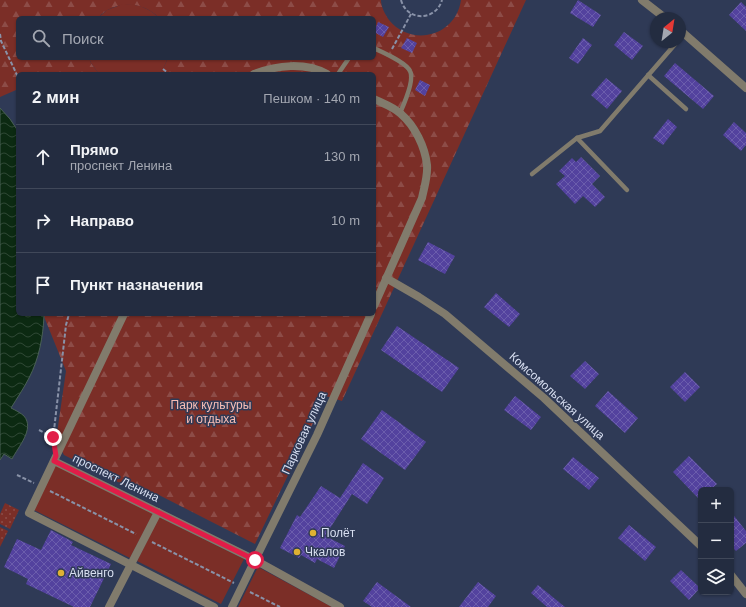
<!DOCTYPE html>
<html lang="ru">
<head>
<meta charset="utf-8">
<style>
	:root { --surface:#232c40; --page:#2f384b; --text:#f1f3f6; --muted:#a3a7b1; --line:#404859 }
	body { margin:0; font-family:Helvetica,sans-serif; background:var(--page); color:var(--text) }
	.controls { position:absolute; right:12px; bottom:12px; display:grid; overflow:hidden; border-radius:6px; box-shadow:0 1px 3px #0004 }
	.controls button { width:36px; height:36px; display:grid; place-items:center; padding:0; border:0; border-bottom:1px solid var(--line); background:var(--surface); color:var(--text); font:20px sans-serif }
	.compass { position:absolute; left:650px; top:12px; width:36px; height:36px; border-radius:50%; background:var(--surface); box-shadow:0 1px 3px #0004; rotate:30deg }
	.stop { position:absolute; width:12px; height:12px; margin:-9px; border:3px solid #e11d48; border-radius:50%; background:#fff }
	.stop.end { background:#e11d48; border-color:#fff; box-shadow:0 1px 4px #0008 }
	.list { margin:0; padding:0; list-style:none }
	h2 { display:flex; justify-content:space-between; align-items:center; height:52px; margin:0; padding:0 16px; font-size:17px }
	h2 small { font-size:13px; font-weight:400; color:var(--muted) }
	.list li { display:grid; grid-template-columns:26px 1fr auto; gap:12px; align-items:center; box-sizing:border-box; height:64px; padding:0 16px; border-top:1px solid var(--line) }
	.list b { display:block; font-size:15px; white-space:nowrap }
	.list p { margin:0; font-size:13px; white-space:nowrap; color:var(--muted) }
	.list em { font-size:13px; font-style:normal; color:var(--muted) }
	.icon { flex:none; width:22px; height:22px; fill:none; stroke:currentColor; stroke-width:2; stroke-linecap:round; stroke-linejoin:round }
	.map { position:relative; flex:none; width:746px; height:607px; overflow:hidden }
	.search { position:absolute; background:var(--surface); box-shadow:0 1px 3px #0004; left:16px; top:16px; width:360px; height:44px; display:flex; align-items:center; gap:10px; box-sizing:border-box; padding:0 14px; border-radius:6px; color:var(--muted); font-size:15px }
	.panel { position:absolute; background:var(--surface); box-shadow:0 1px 3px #0004; left:16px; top:72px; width:360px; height:244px; border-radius:6px }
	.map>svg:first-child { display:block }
</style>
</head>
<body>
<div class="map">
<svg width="746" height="607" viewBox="0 0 746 607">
	<defs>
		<pattern id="grass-dots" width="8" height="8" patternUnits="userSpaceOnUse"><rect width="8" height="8" fill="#7b2e27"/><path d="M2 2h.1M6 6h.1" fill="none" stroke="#8d4c47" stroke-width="1.8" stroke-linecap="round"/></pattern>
		<pattern id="forest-firs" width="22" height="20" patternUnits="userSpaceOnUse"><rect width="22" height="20" fill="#7b2e27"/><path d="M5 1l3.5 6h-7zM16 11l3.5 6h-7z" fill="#8d4c47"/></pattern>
		<pattern id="water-waves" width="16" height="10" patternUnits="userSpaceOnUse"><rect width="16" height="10" fill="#0c2a12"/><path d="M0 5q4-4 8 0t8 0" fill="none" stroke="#2f4835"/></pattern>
		<pattern id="building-cross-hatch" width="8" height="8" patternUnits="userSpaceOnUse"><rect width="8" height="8" fill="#53429e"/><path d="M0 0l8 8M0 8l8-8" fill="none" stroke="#6b5dac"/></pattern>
	</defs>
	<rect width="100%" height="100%" fill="#2f3a56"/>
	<g fill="url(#grass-dots)">
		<polygon points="5,503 19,510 10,529 0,524 0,514"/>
		<polygon points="0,527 8,531 0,547"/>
	</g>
	<path fill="url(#forest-firs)" d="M0 0H381C381 7 385 14 389 20 412 48 456 36 461 0H526L342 401 326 396 255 544 155 493 144 495 64 455 56 440 66 371 43 314H374V74H159L163 69 168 58H374V18H159C143 1 114 0 98 18H18V58H89L91 63 99 74H18V91L16 90 0 97Z"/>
	<g fill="#7b2e27">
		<path d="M123 4C138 4 149 8 159 18H98L107 10Z"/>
		<polygon points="89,58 168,58 163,69 159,74 99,74 91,63"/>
		<polygon points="55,465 153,514 130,558 34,510"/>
		<polygon points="159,517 244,559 221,604 137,561"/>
		<polygon points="258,567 332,607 238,607"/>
	</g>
	<path fill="url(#water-waves)" stroke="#496055" d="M0 108 10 119 18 131V314H43L44 316C43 337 39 359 29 378 24 388 17 398 11 408 15 410 21 413 24 416 35 429 18 447 12 459L4 454 0 460Z"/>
	<g fill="url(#building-cross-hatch)">
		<polygon points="578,0 601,15 593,27 570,13"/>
		<polygon points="741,2 746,7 746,31 729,15"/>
		<polygon points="378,22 389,27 383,37 374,32"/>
		<polygon points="624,32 643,46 632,60 614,45"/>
		<polygon points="407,38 417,43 412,53 401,48"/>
		<polygon points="583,38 592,45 578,64 569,58"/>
		<polygon points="675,63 714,96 703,109 664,76"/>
		<polygon points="606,78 622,91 607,109 591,95"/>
		<polygon points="420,80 430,85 425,96 415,90"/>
		<polygon points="668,119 677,127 663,145 653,138"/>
		<polygon points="734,122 746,133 746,145 741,151 723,135"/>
		<polygon points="581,157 600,176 592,184 605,197 595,207 583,196 575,204 556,184 565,176 559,171 572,158 576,162"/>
		<polygon points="428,242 455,256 445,274 418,260"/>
		<polygon points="496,293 520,314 509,327 484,307"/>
		<polygon points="397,326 459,368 442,392 381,350"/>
		<polygon points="585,361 599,374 585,389 570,376"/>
		<polygon points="685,372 700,387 685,402 670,387"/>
		<polygon points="608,391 638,418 625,433 595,406"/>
		<polygon points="515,396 541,417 531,430 504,410"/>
		<polygon points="382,410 426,442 405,470 361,439"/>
		<polygon points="689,456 717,484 710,490 701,490 701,501 673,472"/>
		<polygon points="573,457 599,478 589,490 563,469"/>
		<polygon points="363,463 384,478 367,504 352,494 325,536 345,546 334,568 317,559 315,563 301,555 299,558 280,548 297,515 300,517 321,486 340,498"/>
		<polygon points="731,512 746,531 746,543 736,551 731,546"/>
		<polygon points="629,525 656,547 645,561 618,538"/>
		<polygon points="51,530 73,542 71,545 111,564 90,607 74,607 26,584 28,579 4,567 17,539 41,550"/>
		<polygon points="681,570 700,588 689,600 670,581"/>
		<polygon points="377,582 411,607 372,607 363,601"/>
		<polygon points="478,582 496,596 488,607 459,607"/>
		<polygon points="538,585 565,607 547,607 531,593"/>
	</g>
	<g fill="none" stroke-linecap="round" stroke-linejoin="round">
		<g stroke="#8992a8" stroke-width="2" stroke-dasharray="4 2" stroke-linecap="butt">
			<path d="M401 0C407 22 436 21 442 0"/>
			<polyline points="0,34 1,41 18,77"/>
			<polyline points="392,49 411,14"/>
			<polyline points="163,69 169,74"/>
			<polyline points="39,430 53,437"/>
			<polyline points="53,439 66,325 69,314"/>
			<polyline points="17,475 34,483"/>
			<polyline points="50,491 136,534"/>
			<polyline points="152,542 234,583"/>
			<polyline points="250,592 280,607"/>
		</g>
		<g stroke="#817b6c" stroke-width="4.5">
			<path d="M374 48C383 53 406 62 410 71 415 80 404 104 400 113"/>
			<polyline points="338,74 349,58"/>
			<polyline points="648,75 686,109"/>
			<polyline points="577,138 627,190"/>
			<polyline points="532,174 577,138 600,131 677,42"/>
		</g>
		<g stroke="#817b6c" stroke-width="8">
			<polyline points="642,0 665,18"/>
			<polyline points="680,30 746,88"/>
			<path d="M254 74C277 65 305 62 327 74"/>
			<path d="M374 99C382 103 394 107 401 114 415 126 425 147 427 165 428 176 424 188 422 198L374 306"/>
			<polyline points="386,278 419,297 445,314 544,398 701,546"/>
			<polyline points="124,314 29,513 214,607"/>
			<polyline points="54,461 255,560 317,435 371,314"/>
			<polyline points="731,575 746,594"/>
			<polyline points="109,607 158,512"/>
		</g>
		<polyline stroke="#817b6c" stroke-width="8" points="232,607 255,560 340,607"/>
	</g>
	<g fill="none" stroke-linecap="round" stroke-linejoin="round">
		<polyline stroke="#e11d48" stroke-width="5" points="53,437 56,456 54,461 255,560"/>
	</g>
	<g fill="#deb133" stroke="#2f3a56" stroke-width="1.5">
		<circle cx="313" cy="533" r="4"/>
		<circle cx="297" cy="552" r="4"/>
		<circle cx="61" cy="573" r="4"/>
	</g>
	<g text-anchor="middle" stroke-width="3" stroke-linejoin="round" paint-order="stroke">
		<g font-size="12" fill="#d8dff1" stroke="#2f3a56">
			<text transform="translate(557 396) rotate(42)" y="4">Комсомольская улица</text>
			<text transform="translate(304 433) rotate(-65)" y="4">Парковая улица</text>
			<text transform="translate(116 478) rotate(26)" y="4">проспект Ленина</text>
		</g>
		<g font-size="12" fill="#f7bdb5" stroke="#2f3a56">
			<text x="211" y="409">Парк культуры<tspan x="211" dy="14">и отдыха</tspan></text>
		</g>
		<g font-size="12" fill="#d8dff1" stroke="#2f3a56" text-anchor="start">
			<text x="321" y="537">Полёт</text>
			<text x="305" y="556">Чкалов</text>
			<text x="69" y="577">Айвенго</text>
		</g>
	</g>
</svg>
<div class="controls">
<button>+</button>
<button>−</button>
<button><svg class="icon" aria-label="layers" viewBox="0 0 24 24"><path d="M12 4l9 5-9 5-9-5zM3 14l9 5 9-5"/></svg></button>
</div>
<svg class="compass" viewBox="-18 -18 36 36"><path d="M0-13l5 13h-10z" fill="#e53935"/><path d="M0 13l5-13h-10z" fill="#a3a7b1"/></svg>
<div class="stop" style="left:255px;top:560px"></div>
<div class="stop end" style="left:53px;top:437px"></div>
<div class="search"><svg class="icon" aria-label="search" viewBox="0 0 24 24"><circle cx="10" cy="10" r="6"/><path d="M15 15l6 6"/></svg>Поиск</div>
<section class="panel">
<h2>2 мин<small>Пешком · 140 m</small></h2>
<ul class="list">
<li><svg class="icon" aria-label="ahead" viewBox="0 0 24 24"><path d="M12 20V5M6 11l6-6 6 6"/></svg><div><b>Прямо</b><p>проспект Ленина</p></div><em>130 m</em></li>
<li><svg class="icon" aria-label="right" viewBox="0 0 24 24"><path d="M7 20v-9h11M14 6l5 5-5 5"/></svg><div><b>Направо</b></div><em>10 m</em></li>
<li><svg class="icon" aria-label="arrive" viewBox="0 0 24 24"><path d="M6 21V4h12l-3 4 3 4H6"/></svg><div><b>Пункт назначения</b></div></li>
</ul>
</section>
</div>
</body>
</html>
